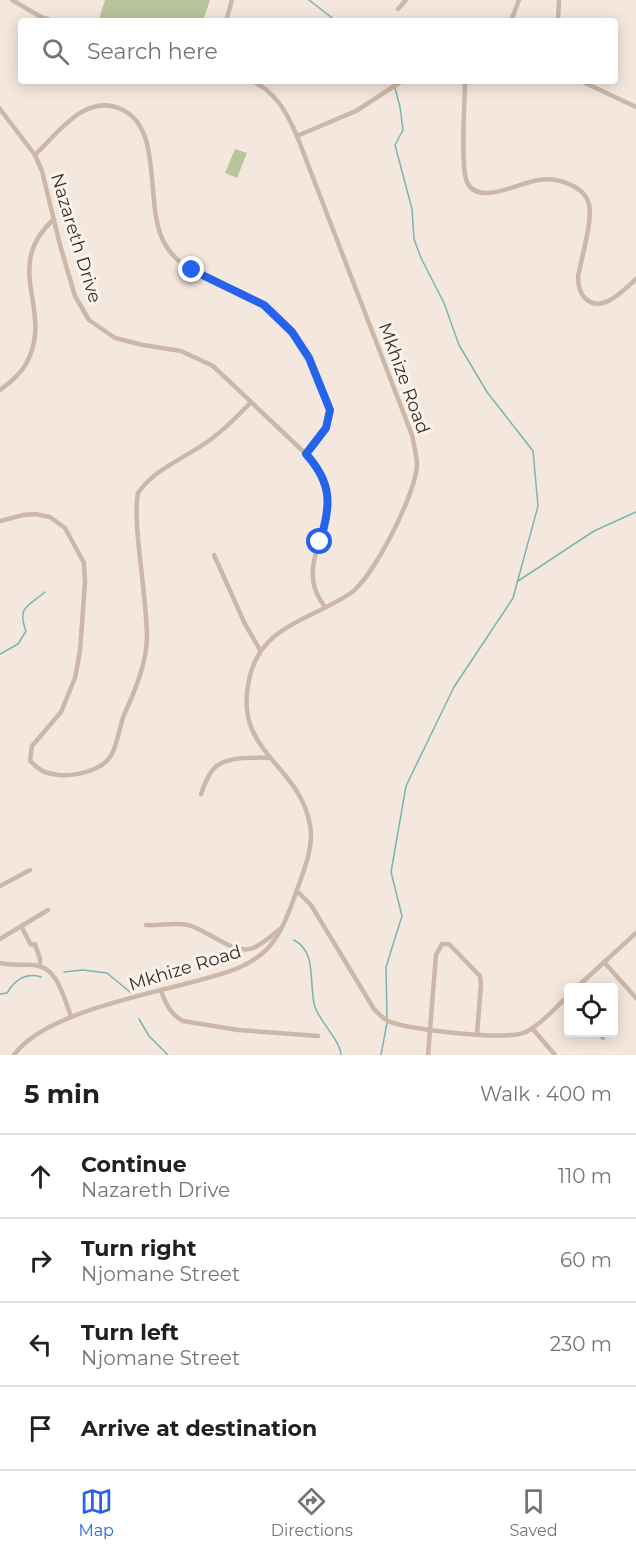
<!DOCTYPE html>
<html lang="en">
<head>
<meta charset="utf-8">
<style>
	:root { --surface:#fff; --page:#f6f6f6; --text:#202124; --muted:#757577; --line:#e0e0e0; --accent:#2563eb }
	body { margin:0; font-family:Montserrat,sans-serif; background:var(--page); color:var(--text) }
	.controls { position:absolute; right:18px; bottom:18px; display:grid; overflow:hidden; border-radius:6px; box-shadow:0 3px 15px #0003 }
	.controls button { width:54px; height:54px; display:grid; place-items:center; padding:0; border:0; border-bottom:2px solid var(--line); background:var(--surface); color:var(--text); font:30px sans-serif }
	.stop { position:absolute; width:18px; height:18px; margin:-14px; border:4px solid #2563eb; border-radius:50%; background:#fff }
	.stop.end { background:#2563eb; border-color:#fff; box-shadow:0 2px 6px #0008 }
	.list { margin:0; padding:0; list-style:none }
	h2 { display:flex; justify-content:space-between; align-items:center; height:78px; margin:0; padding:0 24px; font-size:26px }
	h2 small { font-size:20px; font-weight:400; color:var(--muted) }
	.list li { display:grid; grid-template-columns:39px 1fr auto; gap:18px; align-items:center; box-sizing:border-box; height:84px; padding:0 24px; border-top:2px solid var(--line) }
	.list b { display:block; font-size:22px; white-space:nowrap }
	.list p { margin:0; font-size:20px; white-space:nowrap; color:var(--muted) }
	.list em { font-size:20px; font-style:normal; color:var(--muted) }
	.icon { flex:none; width:33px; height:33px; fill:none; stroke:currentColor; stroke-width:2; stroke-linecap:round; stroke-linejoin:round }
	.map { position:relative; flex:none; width:636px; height:1055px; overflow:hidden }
	.search { position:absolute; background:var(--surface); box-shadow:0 3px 15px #0003; left:18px; right:18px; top:18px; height:66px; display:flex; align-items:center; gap:15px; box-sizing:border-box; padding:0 21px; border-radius:6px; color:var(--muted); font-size:22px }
	.sheet { height:414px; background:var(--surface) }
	nav { display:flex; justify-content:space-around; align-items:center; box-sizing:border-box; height:84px; border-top:2px solid var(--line); background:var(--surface); font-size:16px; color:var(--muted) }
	nav a { display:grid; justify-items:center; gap:3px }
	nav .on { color:var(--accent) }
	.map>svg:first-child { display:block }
</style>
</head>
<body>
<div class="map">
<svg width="636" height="1055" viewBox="0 0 636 1055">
	<rect width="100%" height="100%" fill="#f4e8de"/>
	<g fill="#b9c49c">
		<polygon points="105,0 210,0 203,21 105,21 99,19"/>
		<polygon points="235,149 247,153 237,178 225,173"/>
	</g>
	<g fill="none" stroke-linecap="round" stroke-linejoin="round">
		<g stroke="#7bb3b2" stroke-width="1.5">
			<polyline points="309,0 336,21"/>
			<polyline points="518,581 594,531 636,512"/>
			<path d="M0 654 18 644 26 631C17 607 27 607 45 592"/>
			<path d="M294 940C318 953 308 984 315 1007 320 1022 340 1040 341 1055"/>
			<polyline points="64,972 83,970 107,973 130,992"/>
			<path d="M0 994 7 993C15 980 25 972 41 977"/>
			<polyline points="387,1018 386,967 402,916 391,872 406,786 454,687 513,598 538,506 533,451 487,392 459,345 444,303 421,258 414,239 412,209 395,145 403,130 400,107 395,88"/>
			<polyline points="139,1019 149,1036 168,1055"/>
			<polyline points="381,1055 387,1023"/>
		</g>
		<g stroke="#cdb7a8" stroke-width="4.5">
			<polyline points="12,0 41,17 53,21"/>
			<polyline points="398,9 406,0"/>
			<polyline points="226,21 232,0"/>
			<polyline points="511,21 519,0"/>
			<polyline points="558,21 559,0"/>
			<path d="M465 81C465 101 460 167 467 182 478 207 520 182 539 180 551 178 564 181 575 187 582 191 587 196 589 204 593 220 581 259 578 277 578 285 579 293 586 299 602 314 625 289 636 279"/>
			<polyline points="581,81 636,107"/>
			<path d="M0 109 35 155 42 171 60 245 75 296 89 320 115 338 143 345 181 351 213 366 306 454C363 516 284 555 325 607"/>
			<polyline points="297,136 356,111 402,81"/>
			<path d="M35 155C58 133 85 93 121 109 166 129 142 208 166 246 181 271 214 280 239 291 289 315 313 360 330 410 329 429 317 441 306 454"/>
			<path d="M0 390C9 383 20 375 26 364 56 310 0 268 54 219"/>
			<path d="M0 521 23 515 35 514 50 517 65 528 84 563 85 582 80 651 75 678 61 712 32 746 30 761C34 764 37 768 41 770 60 781 101 774 112 754 118 742 119 728 124 715 135 691 147 662 147 636 146 603 141 571 138 539 137 524 135 509 138 493 154 469 187 457 210 440 225 429 238 416 251 402"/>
			<polyline points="214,555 245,624 260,650"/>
			<path d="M201 794C210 768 216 760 244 758 253 758 260 757 269 758"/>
			<polyline points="0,886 30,870"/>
			<path d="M297 891 311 905 374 1009C379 1014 382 1018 388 1021 407 1030 508 1041 526 1032 542 1024 556 1007 568 996"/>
			<path d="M146 925C159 926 175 922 188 925 208 930 235 956 253 948 263 944 271 936 280 929"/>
			<polyline points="21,926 31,945 35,944 40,959 40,966"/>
			<polyline points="0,939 48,910"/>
			<polyline points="604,962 636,998"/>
			<path d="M0 963C11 966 22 964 34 965 58 967 63 997 71 1016"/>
			<polyline points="577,987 636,933"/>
			<path d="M161 991C166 1004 170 1014 183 1021L238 1030 318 1036"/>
			<polyline points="532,1028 555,1055"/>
			<polyline points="598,1032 603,1038"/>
			<path d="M14 1055C44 1013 146 995 196 981 222 974 250 968 269 947 283 931 291 907 298 887 305 868 314 845 310 825 299 761 228 752 251 672 265 624 315 618 351 593 374 576 415 495 417 466 417 456 414 445 412 435L297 136C287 113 276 92 252 81"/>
			<polyline points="428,1055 436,955 442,944 449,944 480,976 481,985 477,1034"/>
		</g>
	</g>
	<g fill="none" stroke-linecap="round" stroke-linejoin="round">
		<path stroke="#2563eb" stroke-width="8" d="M192 270 264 305 292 332 309 358 330 410 326 428 306 454C334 485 330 506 320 542"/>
	</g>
	<g text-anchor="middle" stroke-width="6" stroke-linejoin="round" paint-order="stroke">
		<g font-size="18" fill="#3a2d29" stroke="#fbf3eb">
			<text transform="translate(76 238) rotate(73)" y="6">Nazareth Drive</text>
			<text transform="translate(404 378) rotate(70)" y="6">Mkhize Road</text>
			<text transform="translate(185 968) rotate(-17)" y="6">Mkhize Road</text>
		</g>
	</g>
</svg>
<div class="controls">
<button><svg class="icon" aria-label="locate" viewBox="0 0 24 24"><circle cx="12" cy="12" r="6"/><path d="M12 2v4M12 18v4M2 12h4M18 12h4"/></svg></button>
</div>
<div class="stop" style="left:320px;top:542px"></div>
<div class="stop end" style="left:192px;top:270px"></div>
<div class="search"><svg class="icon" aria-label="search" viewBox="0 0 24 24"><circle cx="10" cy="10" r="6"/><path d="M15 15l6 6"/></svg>Search here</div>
</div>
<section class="sheet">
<h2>5 min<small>Walk · 400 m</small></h2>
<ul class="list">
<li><svg class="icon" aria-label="ahead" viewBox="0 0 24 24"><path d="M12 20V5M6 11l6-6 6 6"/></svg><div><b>Continue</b><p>Nazareth Drive</p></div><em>110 m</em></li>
<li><svg class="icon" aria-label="right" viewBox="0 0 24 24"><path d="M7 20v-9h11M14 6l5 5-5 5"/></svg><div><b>Turn right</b><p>Njomane Street</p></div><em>60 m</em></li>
<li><svg class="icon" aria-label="left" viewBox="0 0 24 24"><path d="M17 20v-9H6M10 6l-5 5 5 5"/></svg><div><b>Turn left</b><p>Njomane Street</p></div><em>230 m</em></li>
<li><svg class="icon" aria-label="arrive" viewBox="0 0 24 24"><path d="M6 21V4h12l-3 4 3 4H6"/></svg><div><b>Arrive at destination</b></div></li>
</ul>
</section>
<nav>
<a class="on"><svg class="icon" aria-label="map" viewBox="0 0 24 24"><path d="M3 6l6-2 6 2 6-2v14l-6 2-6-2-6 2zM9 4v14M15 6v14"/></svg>Map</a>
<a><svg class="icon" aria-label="directions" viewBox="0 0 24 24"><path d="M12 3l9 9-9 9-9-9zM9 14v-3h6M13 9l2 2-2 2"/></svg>Directions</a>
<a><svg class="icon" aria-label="saved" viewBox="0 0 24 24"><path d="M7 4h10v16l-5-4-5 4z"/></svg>Saved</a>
</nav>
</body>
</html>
